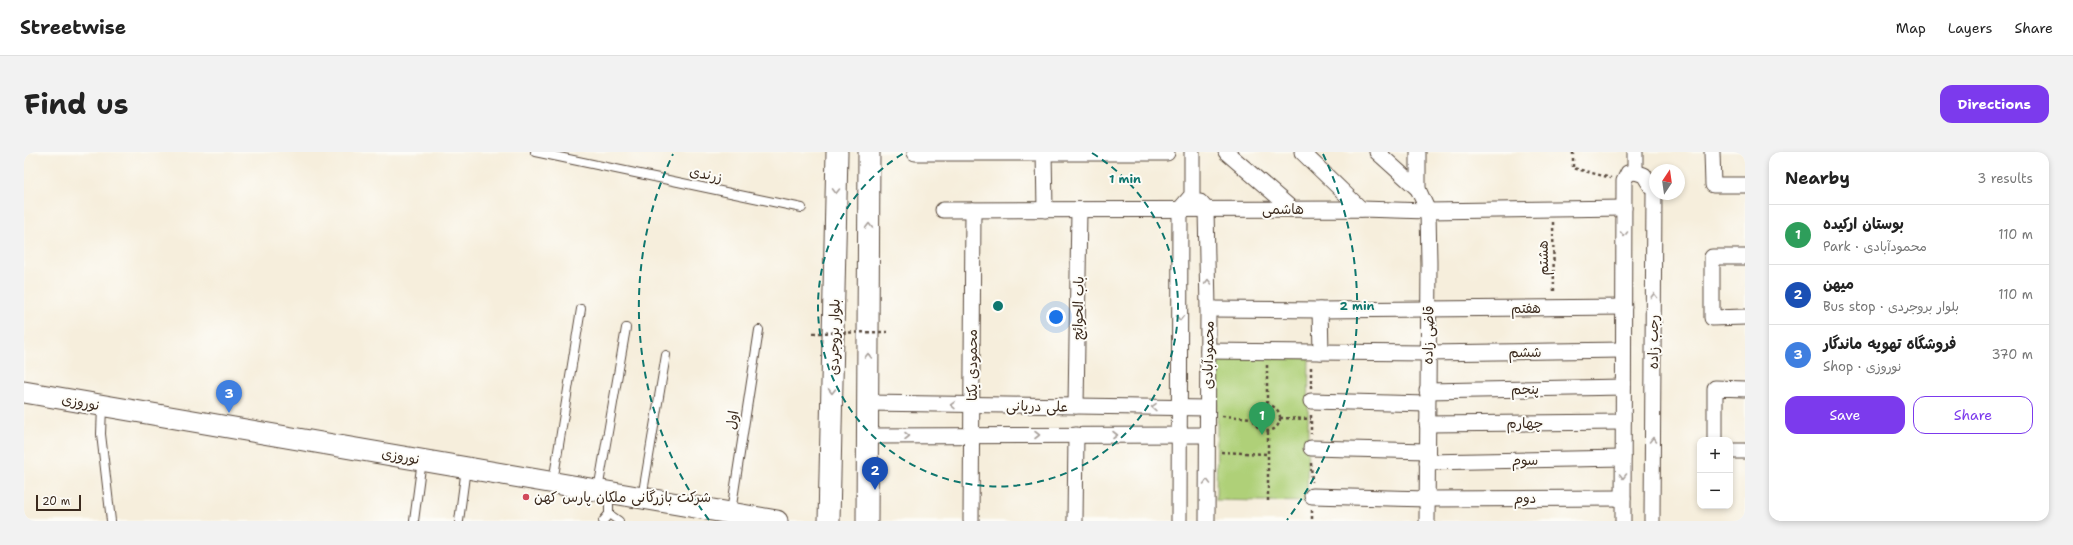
<!DOCTYPE html>
<html lang="en">
<head>
<meta charset="utf-8">
<style>
	:root { --surface:#fff; --page:#f2f2f2; --text:#222; --muted:#767676; --line:#e0e0e0; --accent:#7c3aed }
	body { margin:0; font-family:"Shantell Sans","Playpen Sans Arabic",sans-serif; background:var(--page); color:var(--text) }
	.controls { position:absolute; right:12px; bottom:12px; display:grid; overflow:hidden; border-radius:8px; box-shadow:0 2px 6px #0003 }
	.controls button { width:36px; height:36px; display:grid; place-items:center; padding:0; border:0; border-bottom:1px solid var(--line); background:var(--surface); color:var(--text); font:20px sans-serif }
	.compass { position:absolute; left:1625px; top:12px; width:36px; height:36px; border-radius:50%; background:var(--surface); box-shadow:0 2px 6px #0003; rotate:13deg }
	.scale { position:absolute; left:12px; bottom:10px; width:45px; box-sizing:border-box; padding-left:4px; border:2px solid #3b2a1e; border-top:0; font-size:11px; line-height:14px; white-space:nowrap; color:#3b2a1e; -webkit-text-stroke:3px #fdfcf7; paint-order:stroke }
	.you { position:absolute; left:1032px; top:165px; width:14px; height:14px; margin:-10px; border:3px solid #fff; border-radius:50%; background:#1a73e8; box-shadow:0 0 0 6px #1a73e833 }
	.badge { display:grid; place-items:center; width:26px; height:26px; border-radius:50%; background:var(--accent); color:#fff; font-size:13px; font-weight:700 }
	.pin { position:absolute; translate:-50% -33px; filter:drop-shadow(0 1px 2px #0008) }
	.pin::after { content:''; position:absolute; top:21px; width:14px; height:12px; background:inherit; clip-path:polygon(0 0,100% 0,50% 100%) }
	.list { margin:0; padding:0; list-style:none }
	h2 { display:flex; justify-content:space-between; align-items:center; height:52px; margin:0; padding:0 16px; font-size:17px }
	h2 small { font-size:13px; font-weight:400; color:var(--muted) }
	.list li { display:grid; grid-template-columns:26px 1fr auto; gap:12px; align-items:center; box-sizing:border-box; height:60px; padding:0 16px; border-top:1px solid var(--line) }
	.list b { display:block; font-size:15px; white-space:nowrap }
	.list p { margin:0; font-size:13px; white-space:nowrap; color:var(--muted) }
	.list em { font-size:13px; font-style:normal; color:var(--muted) }
	.actions { display:flex; gap:8px; padding:12px 16px }
	.actions a { flex:1; padding:9px 0; border:1px solid var(--accent); border-radius:12px; text-align:center; font-size:14px; color:var(--accent) }
	.actions .main { background:var(--accent); color:#fff }
	.map { position:relative; flex:none; width:1721px; height:369px; overflow:hidden; border-radius:12px }
	header { display:flex; align-items:center; gap:24px; box-sizing:border-box; height:56px; padding:0 20px; background:var(--surface); border-bottom:1px solid var(--line) }
	header strong { font-size:19px }
	nav { display:flex; gap:22px; margin-inline-start:auto; font-size:14px }
	.intro { display:flex; align-items:center; justify-content:space-between; box-sizing:border-box; height:96px; padding:0 24px }
	h1 { margin:0; font-size:28px }
	.button { padding:10px 18px; border-radius:12px; background:var(--accent); color:#fff; font-size:14px; font-weight:700 }
	main { display:flex; gap:24px; padding:0 24px }
	aside { flex:1; background:var(--surface); border-radius:12px; box-shadow:0 2px 6px #0003 }
	.map>svg:first-child { display:block }
</style>
</head>
<body>
<header>
<strong>Streetwise</strong>
<nav><a>Map</a><a>Layers</a><a>Share</a></nav>
</header>
<div class="intro"><h1>Find us</h1><a class="button">Directions</a></div>
<main>
<div class="map">
<svg width="1721" height="369" viewBox="0 0 1721 369">
	<rect width="100%" height="100%" fill="#fdfcf7"/>
	<filter id="ink" filterUnits="userSpaceOnUse"><feTurbulence type="fractalNoise" baseFrequency=".025" numOctaves="2"/><feDisplacementMap in="SourceGraphic" scale="8" xChannelSelector="R" yChannelSelector="G"/><feConvolveMatrix kernelMatrix="1 2 1 2 8 2 1 2 1" color-interpolation-filters="sRGB"/></filter>
	<filter id="wash" filterUnits="userSpaceOnUse"><feTurbulence type="fractalNoise" baseFrequency=".012" numOctaves="4" result="noise"/><feDisplacementMap in="SourceGraphic" scale="16" xChannelSelector="R" yChannelSelector="G"/><feGaussianBlur stdDeviation="0.9" result="paint"/><feColorMatrix in="noise" values="0 0 0 0 0 0 0 0 0 0 0 0 0 0 0 0 0 1.4 0 .05"/><feComposite in="paint" operator="in"/></filter>
	<g filter="url(#wash)">
		<rect width="100%" height="100%" fill="#f6eedc"/>
		<polygon fill="#afd078" stroke="#757d4b" points="1194,204 1285,205 1283,350 1192,348"/>
	</g>
	<g filter="url(#ink)">
		<g fill="none" stroke-linecap="round" stroke-linejoin="round">
			<g stroke="#57473a" stroke-width="10">
				<g id="service">
					<polyline points="511,0 778,56"/>
					<polyline points="78,254 77,282 87,369"/>
					<polyline points="529,330 557,157"/>
					<polyline points="574,338 602,176"/>
					<polyline points="618,346 642,203"/>
					<polyline points="707,360 735,178"/>
					<polyline points="585,362 595,369"/>
					<polyline points="390,369 398,308"/>
					<polyline points="435,369 442,316"/>
					<polyline points="579,369 585,362 585,341"/>
				</g>
			</g>
			<g stroke="#57473a" stroke-width="17">
				<g id="minor">
					<polyline points="1020,0 1021,58"/>
					<polyline points="1202,0 1268,57"/>
					<polyline points="1278,0 1337,57"/>
					<polyline points="1353,0 1394,37"/>
					<polyline points="1394,0 1394,37 1404,59 1405,111 1403,369"/>
					<polyline points="1611,0 1611,20"/>
					<polyline points="1688,0 1689,33 1721,33"/>
					<polyline points="891,1 1143,1"/>
					<polyline points="1176,50 1182,57 1184,157 1183,369"/>
					<polyline points="919,58 1337,57 1404,59 1600,56"/>
					<polyline points="1721,105 1688,105 1688,166 1721,165"/>
					<polyline points="1184,157 1296,158 1600,155"/>
					<polyline points="1296,158 1297,200"/>
					<polyline points="1184,199 1403,201 1599,198"/>
					<polyline points="1403,239 1599,235"/>
					<polyline points="1287,249 1403,252"/>
					<polyline points="844,251 1183,256"/>
					<polyline points="1052,254 1055,58"/>
					<polyline points="1403,272 1599,270"/>
					<polyline points="844,284 1183,283"/>
					<polyline points="1691,288 1691,236 1721,237"/>
					<polyline points="1287,296 1403,299"/>
					<polyline points="1706,299 1721,299"/>
					<polyline points="1403,310 1599,306"/>
					<polyline points="1288,344 1403,347 1599,346"/>
					<polyline points="947,369 949,58"/>
					<polyline points="1051,369 1052,283"/>
					<polyline points="1155,369 1156,57 1168,43 1168,0"/>
					<polyline points="1599,369 1600,29 1604,21 1611,20 1620,23 1630,39 1628,369"/>
				</g>
			</g>
			<g stroke="#57473a" stroke-width="23">
				<g id="secondary">
					<polyline points="0,240 753,369"/>
					<polyline points="805,369 813,0"/>
					<polyline points="843,369 845,0"/>
				</g>
			</g>
			<g stroke="#57473a" stroke-width="2.5" stroke-dasharray="3 3" stroke-linecap="butt">
				<polyline points="1549,0 1549,16 1587,26"/>
				<polyline points="1529,70 1530,141"/>
				<polyline points="1243,213 1243,252"/>
				<polyline points="1287,236 1287,215"/>
				<circle cx="1243" cy="266" r="13"/>
				<polyline points="1287,263 1287,282"/>
				<polyline points="1198,264 1230,266"/>
				<polyline points="1256,266 1287,267"/>
				<polyline points="1197,300 1244,302"/>
				<polyline points="1287,311 1288,330"/>
				<polyline points="1244,349 1244,279"/>
				<polyline points="1288,358 1288,369"/>
			</g>
			<use href="#service" stroke="#fff" stroke-width="8"/>
			<use href="#minor" stroke="#fff" stroke-width="15"/>
			<use href="#secondary" stroke="#fff" stroke-width="21"/>
			<polyline stroke="#57473a" stroke-width="2.5" stroke-dasharray="3 3" stroke-linecap="butt" points="789,181 863,180"/>
		</g>
		<defs><path id="oneway-chevron" d="M-2-3.5L2.5 0L-2 3.5" fill="none" stroke-width="1.6" stroke-linecap="round" stroke-linejoin="round"/></defs>
		<g stroke="#a79f9a">
			<use href="#oneway-chevron" transform="translate(812 39) rotate(91)"/>
			<use href="#oneway-chevron" transform="translate(845 74) rotate(-90)"/>
			<use href="#oneway-chevron" transform="translate(1600 82) rotate(90)"/>
			<use href="#oneway-chevron" transform="translate(1184 130) rotate(-91)"/>
			<use href="#oneway-chevron" transform="translate(1630 144) rotate(-90)"/>
			<use href="#oneway-chevron" transform="translate(1156 166) rotate(90)"/>
			<use href="#oneway-chevron" transform="translate(844 204) rotate(-90)"/>
			<use href="#oneway-chevron" transform="translate(808 239) rotate(91)"/>
			<use href="#oneway-chevron" transform="translate(929 253) rotate(-179)"/>
			<use href="#oneway-chevron" transform="translate(1130 255) rotate(-179)"/>
			<use href="#oneway-chevron" transform="translate(1013 283)"/>
			<use href="#oneway-chevron" transform="translate(1091 283)"/>
			<use href="#oneway-chevron" transform="translate(883 284)"/>
			<use href="#oneway-chevron" transform="translate(1629 288) rotate(-90)"/>
			<use href="#oneway-chevron" transform="translate(1599 324) rotate(90)"/>
			<use href="#oneway-chevron" transform="translate(1183 330) rotate(-90)"/>
		</g>
	</g>
	<g fill="none" stroke="#0f766e" stroke-width="2" stroke-dasharray="7 5">
		<path d="M1068 1A180 180 0 1 1 880 1"/>
		<path d="M685 368A359 359 0 0 1 649 2M1299 2A359 359 0 0 1 1263 368"/>
	</g>
	<circle fill="#d1495b" stroke="#fdfcf7" stroke-width="1.5" cx="502" cy="345" r="4"/>
	<g text-anchor="middle" stroke-width="4" stroke-linejoin="round" paint-order="stroke">
		<g font-size="14" fill="#3b2a1e" stroke="#fdfcf7">
			<text transform="translate(682 22) rotate(12)" y="5">زرندی</text>
			<text x="1259" y="62">هاشمی</text>
			<text transform="translate(1519 106) rotate(-91)" y="5">هشتم</text>
			<text transform="translate(1054 156) rotate(-89)" y="5">باب الحوائج</text>
			<text x="1502" y="161">هفتم</text>
			<text transform="translate(1404 183) rotate(-89)" y="5">قاضی زاده</text>
			<text transform="translate(810 185) rotate(-89)" y="5">بلوار بروجردی</text>
			<text transform="translate(1629 190) rotate(-90)" y="5">رجب زاده</text>
			<text transform="translate(1501 200) rotate(-1)" y="5">ششم</text>
			<text transform="translate(1184 203) rotate(-89)" y="5">محمودآبادی</text>
			<text transform="translate(948 213) rotate(-90)" y="5">محمودی یکتا</text>
			<text transform="translate(1501 237) rotate(-1)" y="5">پنجم</text>
			<text transform="translate(57 250) rotate(10)" y="5">نوروزی</text>
			<text transform="translate(1013 254) rotate(1)" y="5">علی دریانی</text>
			<text transform="translate(708 268) rotate(-81)" y="5">اول</text>
			<text x="1501" y="276">چهارم</text>
			<text transform="translate(377 304) rotate(10)" y="5">نوروزی</text>
			<text transform="translate(1501 308) rotate(-1)" y="5">سوم</text>
			<text x="1501" y="351">دوم</text>
		</g>
		<g font-size="14" fill="#3b2a1e" stroke="#fdfcf7" text-anchor="start">
			<text x="510" y="350">شرکت بازرگانی ملکان پارس کهن</text>
		</g>
	</g>
	<circle cx="974" cy="154" r="6" fill="#0f766e" stroke="#fdfcf7" stroke-width="2"/>
	<g font-size="12" text-anchor="middle" font-weight="bold" fill="#0f766e" stroke="#fdfcf7" stroke-width="4" stroke-linejoin="round" paint-order="stroke">
		<text x="1101" y="31">1 min</text>
		<text x="1333" y="158">2 min</text>
	</g>
</svg>
<div class="controls">
<button>+</button>
<button>−</button>
</div>
<svg class="compass" viewBox="-18 -18 36 36"><path d="M0-13l5 13h-10z" fill="#e53935"/><path d="M0 13l5-13h-10z" fill="#767676"/></svg>
<div class="scale">20 m</div>
<div class="you"></div>
<div class="pin badge" style="left:1238px;top:283px;background:#2e9e5b">1</div>
<div class="pin badge" style="left:851px;top:338px;background:#1a4fb4">2</div>
<div class="pin badge" style="left:205px;top:261px;background:#3f7fe0">3</div>
</div>
<aside>
<h2>Nearby<small>3 results</small></h2>
<ul class="list">
<li><span class="badge" style="background:#2e9e5b">1</span><div><b>بوستان ارکیده</b><p>Park · محمودآبادی</p></div><em>110 m</em></li>
<li><span class="badge" style="background:#1a4fb4">2</span><div><b>میهن</b><p>Bus stop · بلوار بروجردی</p></div><em>110 m</em></li>
<li><span class="badge" style="background:#3f7fe0">3</span><div><b>فروشگاه تهویه ماندگار</b><p>Shop · نوروزی</p></div><em>370 m</em></li>
</ul>
<div class="actions"><a class="main">Save</a><a>Share</a></div>
</aside>
</main>
</body>
</html>
